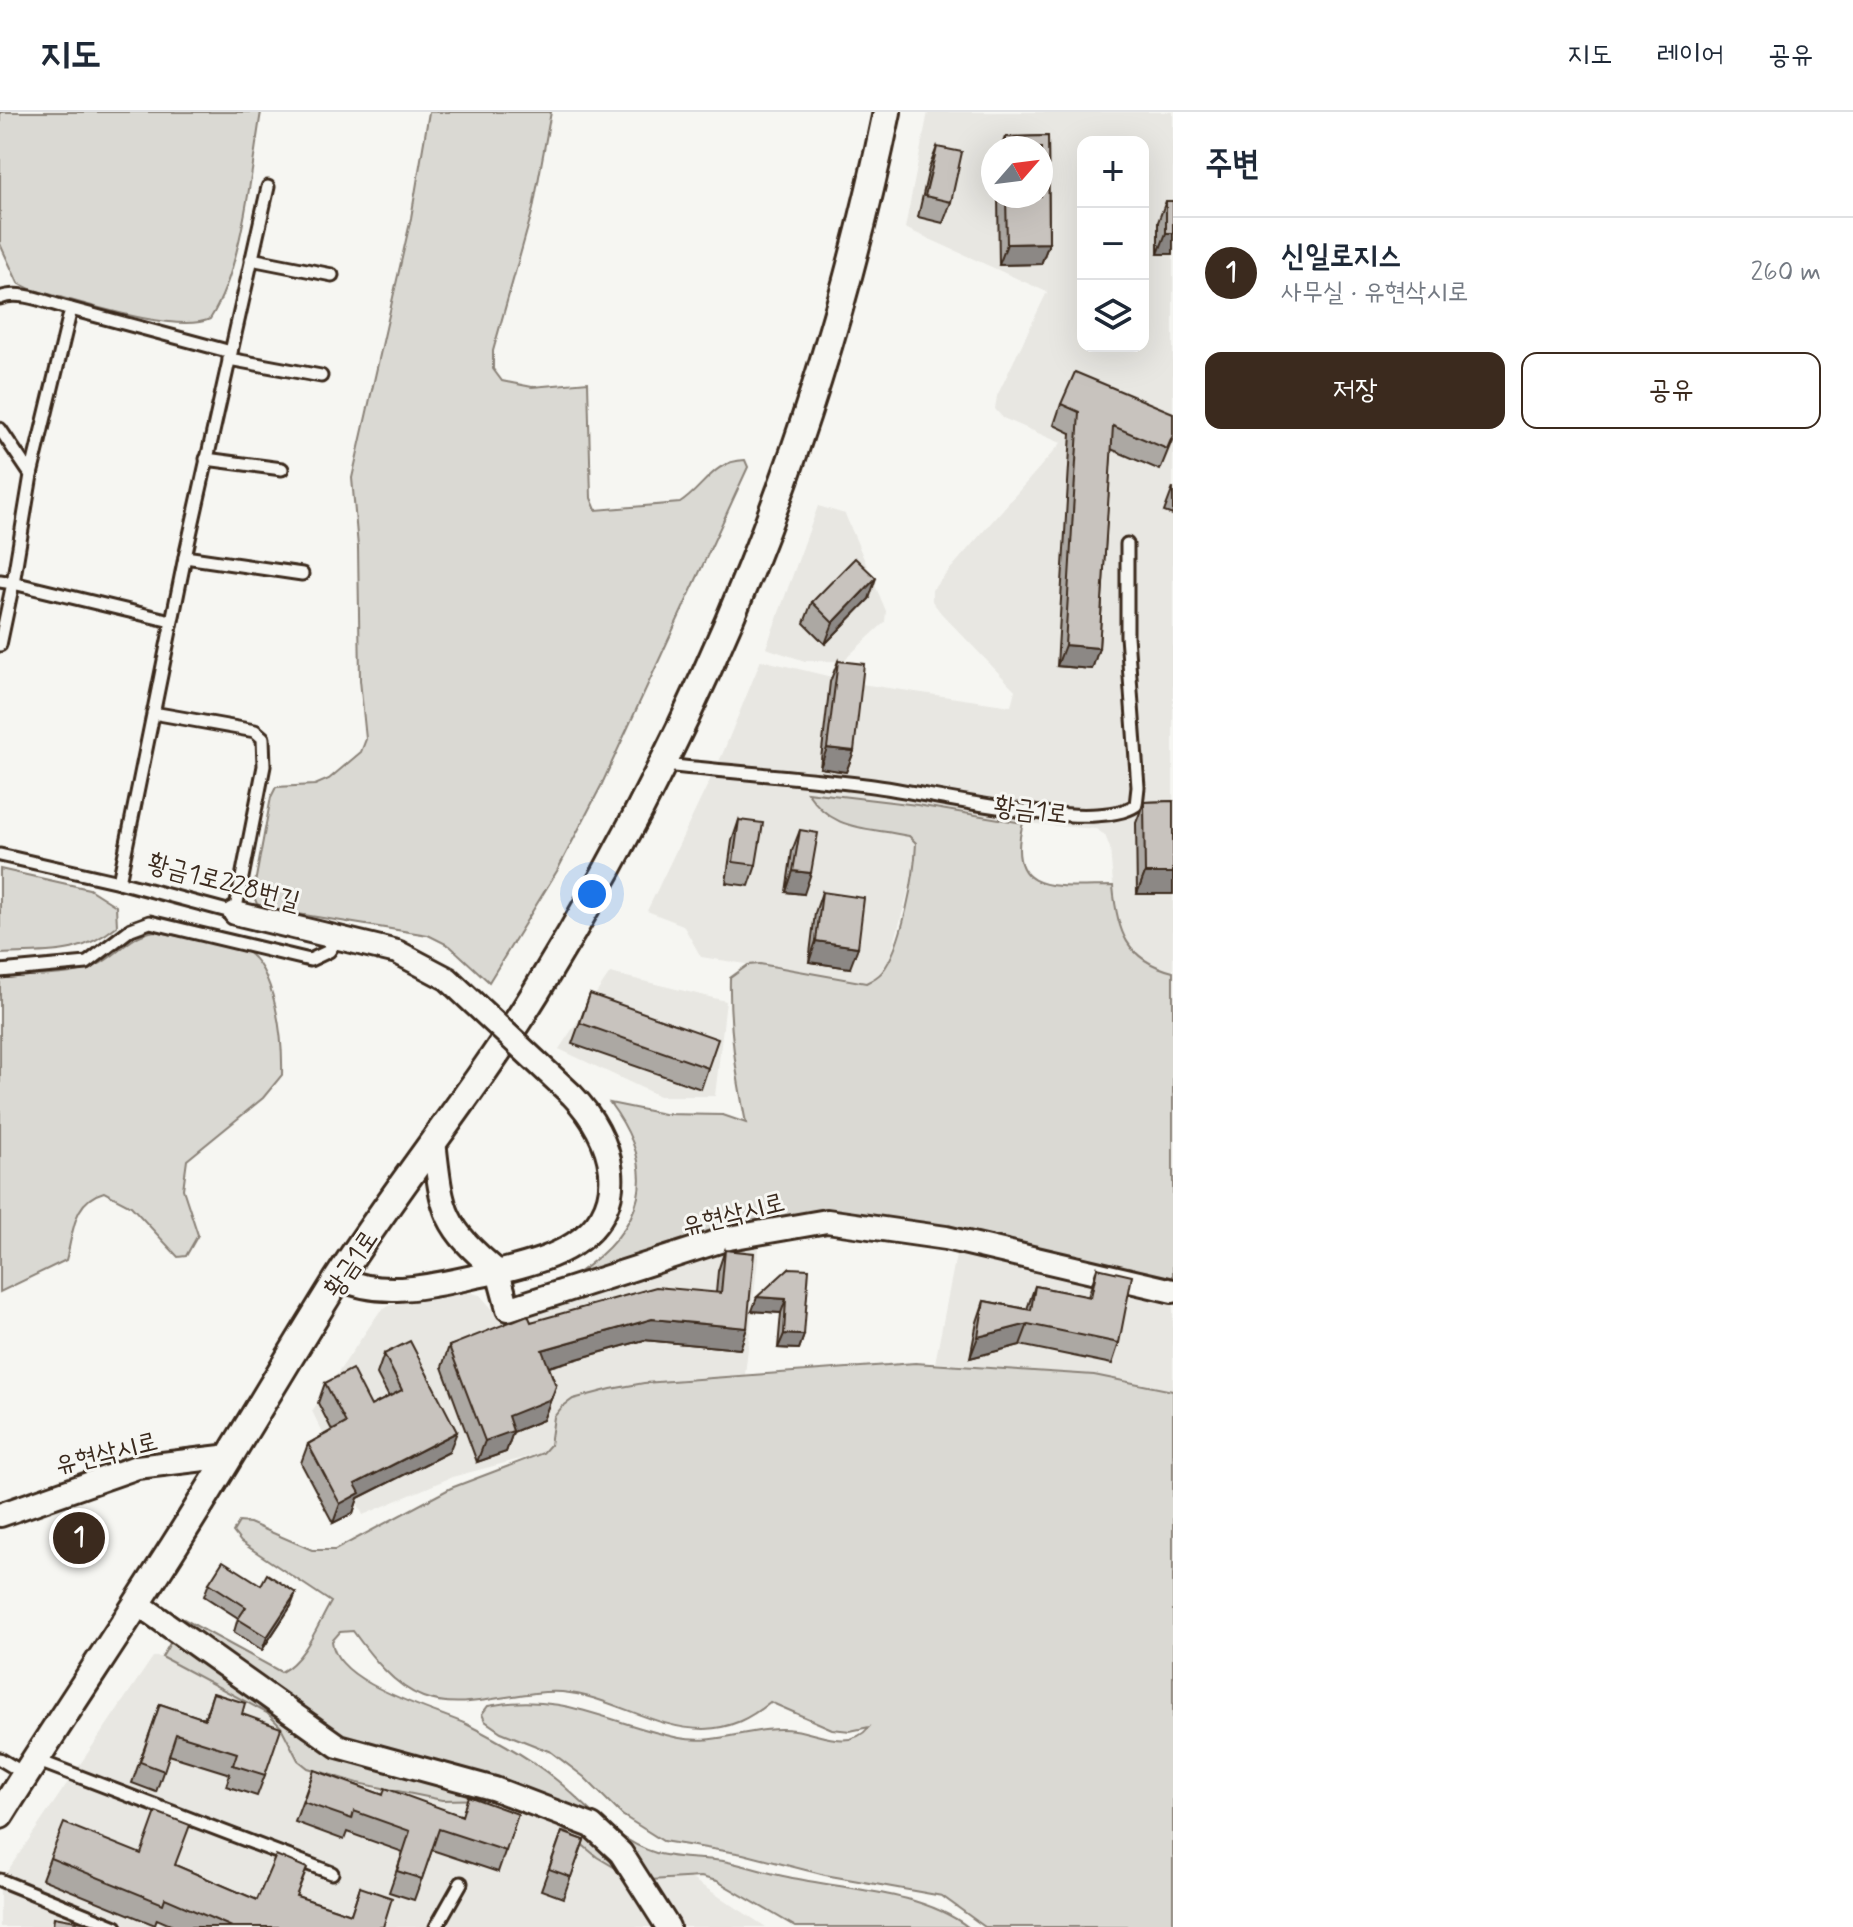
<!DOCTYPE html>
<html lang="ko">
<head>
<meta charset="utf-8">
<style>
	:root { --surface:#fff; --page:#f6f6f7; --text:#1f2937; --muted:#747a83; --line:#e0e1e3; --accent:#3b2a1e }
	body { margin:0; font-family:Mynerve,"Poor Story",sans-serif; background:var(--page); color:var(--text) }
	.controls { position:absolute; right:24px; top:24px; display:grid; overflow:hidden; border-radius:16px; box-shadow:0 8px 32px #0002 }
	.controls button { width:72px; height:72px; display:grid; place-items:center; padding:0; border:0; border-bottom:2px solid var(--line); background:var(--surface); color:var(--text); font:40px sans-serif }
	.compass { position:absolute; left:981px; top:24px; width:72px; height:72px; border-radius:50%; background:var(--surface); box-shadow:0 8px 32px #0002; rotate:62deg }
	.you { position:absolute; left:592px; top:782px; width:28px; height:28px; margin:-20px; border:6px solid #fff; border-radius:50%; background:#1a73e8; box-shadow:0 0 0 12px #1a73e833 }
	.badge { display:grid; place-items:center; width:52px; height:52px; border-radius:50%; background:var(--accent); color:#fff; font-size:26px; font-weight:700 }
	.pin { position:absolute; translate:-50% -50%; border:4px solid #fff; box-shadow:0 2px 8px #0006 }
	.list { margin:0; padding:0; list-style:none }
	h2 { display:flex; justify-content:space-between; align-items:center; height:104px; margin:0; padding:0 32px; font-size:34px }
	h2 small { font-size:26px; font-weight:400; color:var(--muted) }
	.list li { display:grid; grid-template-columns:52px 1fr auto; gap:24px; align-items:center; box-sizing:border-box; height:112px; padding:0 32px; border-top:2px solid var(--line) }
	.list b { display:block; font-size:30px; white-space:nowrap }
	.list p { margin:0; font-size:26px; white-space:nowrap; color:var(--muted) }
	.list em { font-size:26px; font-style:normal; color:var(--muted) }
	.actions { display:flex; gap:16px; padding:24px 32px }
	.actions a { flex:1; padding:18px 0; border:2px solid var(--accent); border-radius:16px; text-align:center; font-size:28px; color:var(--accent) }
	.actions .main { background:var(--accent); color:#fff }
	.icon { flex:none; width:44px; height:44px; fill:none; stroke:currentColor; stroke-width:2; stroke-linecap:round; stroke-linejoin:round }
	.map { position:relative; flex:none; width:1173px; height:1815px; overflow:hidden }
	header { display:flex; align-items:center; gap:48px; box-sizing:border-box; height:112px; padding:0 40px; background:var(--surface); border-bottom:2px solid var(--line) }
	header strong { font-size:38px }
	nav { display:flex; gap:44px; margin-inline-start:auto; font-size:28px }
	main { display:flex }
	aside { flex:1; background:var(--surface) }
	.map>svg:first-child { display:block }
</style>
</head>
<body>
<header>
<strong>지도</strong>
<nav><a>지도</a><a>레이어</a><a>공유</a></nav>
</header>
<main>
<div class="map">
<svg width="1173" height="1815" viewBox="0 0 1173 1815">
	<rect width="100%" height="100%" fill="#f6f6f2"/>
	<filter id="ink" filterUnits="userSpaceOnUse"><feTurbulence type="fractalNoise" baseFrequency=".0125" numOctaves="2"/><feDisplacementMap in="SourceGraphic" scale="16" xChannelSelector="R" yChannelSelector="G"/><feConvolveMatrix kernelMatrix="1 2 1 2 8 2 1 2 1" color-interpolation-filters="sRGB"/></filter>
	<g filter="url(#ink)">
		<g fill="#e8e7e2" fill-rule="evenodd">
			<path d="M928 0H1173V860L1149 854 1135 842 1123 822 1115 796 1110 736 1105 723 1096 717 1023 711 864 686 807 681 846 713 909 724 916 731V750L890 847 880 863 866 871 701 845 683 813 647 799 722 643 761 548 861 572 1011 594 1015 578 941 501 932 489V478L1061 331 1003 306 995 297 997 284 1047 180 905 116ZM1083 30H1143V234H1083ZM993 36H1041V84H993Z"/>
			<polygon points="818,394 845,402 886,499 885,510 843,549 805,549 766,536"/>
			<polygon points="610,861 726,889 715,984 659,984 559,937"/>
			<polygon points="760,1128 745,1263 611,1277 551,1319 550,1333 543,1341 452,1365 363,1403 312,1299 380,1199 391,1193 464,1179 480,1183 502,1208"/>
			<polygon points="957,1138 1173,1188 1173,1279 1094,1263 935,1251"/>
			<polygon points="153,1545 162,1545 267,1601 282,1615 298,1648 442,1688 493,1687 551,1707 597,1745 672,1754 766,1815 0,1815 0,1770"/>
		</g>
		<g fill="#dad9d3" stroke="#8a8278" stroke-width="2">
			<path d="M0 0H261C251 59 242 158 210 207 175 223 71 187 30 177L18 171 0 132Z"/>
			<path d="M429 0H551L533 97 493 239V257L502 269 532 275 588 270 591 386 596 398 680 391C704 376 712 349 745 348L748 355 601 674 557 759 489 870 450 834 428 823 267 797 257 792 253 782 271 685 276 675 315 673 329 667 361 640 366 627 360 568 358 435 352 366 411 106Z"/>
			<path d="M807 680 917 693 1023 711C1003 785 1059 774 1113 774 1117 819 1126 848 1173 860V1169L832 1101 766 1108 720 1119 579 1169 575 1163C645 1116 661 1060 610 991L664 1002 723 1003 746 1011C736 962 729 916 730 866L748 853 760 852 866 871C872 868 878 865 882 860 902 836 915 762 916 731L909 724C865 714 834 721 807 680Z"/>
			<path d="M0 757 89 777 116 794 117 814C77 846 47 839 0 842Z"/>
			<path d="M155 819 244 838C276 855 283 929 282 963L263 986 187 1048 183 1077 198 1123 186 1144 178 1145 131 1094 104 1080C72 1089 74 1120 66 1148L0 1180V865C30 863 67 866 95 854 118 844 129 823 155 819Z"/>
			<path d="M915 1251 1094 1263 1173 1279V1815H985L942 1784 825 1763 743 1742 663 1729 622 1703 584 1665 551 1640 501 1620 485 1609 482 1602 488 1594C563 1579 610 1612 679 1626 719 1634 756 1612 795 1618 820 1622 850 1639 869 1615L850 1619 832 1617 770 1590C749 1607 731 1616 704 1617 653 1617 611 1584 562 1580 518 1577 466 1601 423 1585 394 1574 371 1544 353 1519L340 1520 332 1529C335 1571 432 1597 466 1612 498 1628 532 1647 559 1670 590 1696 616 1729 656 1741 677 1747 701 1746 723 1749 745 1753 766 1761 788 1765 847 1778 918 1778 968 1815H796L717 1769 701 1765 650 1768 619 1758 597 1745 551 1707 493 1687 442 1688 358 1671 308 1656 298 1648 281 1615 267 1601 162 1545 184 1507 281 1560C305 1548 318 1512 331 1490L241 1430 233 1420 239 1410 250 1411 312 1438H335L451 1376 543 1341 550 1333 554 1305 562 1295 573 1287 611 1277 644 1271Z"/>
		</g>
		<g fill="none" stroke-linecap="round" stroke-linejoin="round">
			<g stroke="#3b2a1e" stroke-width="17">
				<g id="service">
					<polyline points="251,147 332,163"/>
					<path d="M0 186C20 177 50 192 71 197"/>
					<polyline points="229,247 321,264"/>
					<polyline points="0,317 31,363 13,471 171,509"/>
					<polyline points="206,347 282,357"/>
					<polyline points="31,363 71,197 231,240"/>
					<polyline points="185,445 302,462"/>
					<polyline points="0,469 13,471 0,533"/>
					<polyline points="153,601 255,619 263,626 264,654 235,801 119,770 185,445 268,75"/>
					<path d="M664 653C731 660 798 665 865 673 923 679 1093 723 1136 693L1138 675 1127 524V432"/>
					<polyline points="0,743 119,770"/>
					<polyline points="0,859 87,851 131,817 150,810 310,848 329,839 338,826"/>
					<polyline points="0,1647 25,1662"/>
					<polyline points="36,1648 332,1761"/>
					<polyline points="0,1768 116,1815"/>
					<polyline points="436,1815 461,1771"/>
				</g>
			</g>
			<g stroke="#3b2a1e" stroke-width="28">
				<g id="minor">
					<polyline points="235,801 397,840"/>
					<path d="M434 1029C442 1100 442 1113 498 1160 524 1153 551 1147 574 1132 634 1093 613 1025 572 983"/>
					<path d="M339 1166C390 1190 445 1169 498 1160L508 1197 729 1126 827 1109 946 1126 1173 1179"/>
					<polyline points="0,1403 137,1355 230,1344"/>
					<polyline points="137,1491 338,1634 495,1677 592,1714 621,1741 668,1815"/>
				</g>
			</g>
			<g stroke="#3b2a1e" stroke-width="32">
				<path id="tertiary" d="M0 1703C57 1612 117 1524 174 1434 230 1346 282 1256 337 1168 400 1070 475 979 536 880 707 602 821 320 887 0"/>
			</g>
			<use href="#service" stroke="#f6f6f2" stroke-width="11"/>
			<use href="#minor" stroke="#f6f6f2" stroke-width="22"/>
			<use href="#tertiary" stroke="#f6f6f2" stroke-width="26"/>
			<g stroke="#3b2a1e" stroke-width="28" stroke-linecap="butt">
				<polyline id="minor-bridge" points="397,840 448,867 572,983"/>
			</g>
			<use href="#minor-bridge" stroke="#f6f6f2" stroke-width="22"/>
		</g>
		<g fill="#aca8a3" stroke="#3b2a1e" stroke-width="2">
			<polygon points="1048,24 1049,131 1041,152 999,153 998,84 1041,84 1041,36 1001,36 1005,25"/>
			<polygon points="937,35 951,90 943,111 918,105 929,56"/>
			<polygon points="1166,89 1173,89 1173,142 1158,142 1158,110"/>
			<polygon points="1061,292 1173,301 1173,326 1160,358 1111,337 1099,536 1092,557 1057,554 1071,321 1054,313"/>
			<polygon points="1173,376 1173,403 1164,400"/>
			<polygon points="869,487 825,532 804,511 812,490"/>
			<polygon points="838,549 854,639 846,660 820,656 830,570"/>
			<polygon points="1173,689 1137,782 1136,711 1144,690"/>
			<polygon points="739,708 756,753 749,774 726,771 732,729"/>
			<polygon points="800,718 804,782 786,780 792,739"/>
			<polygon points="822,780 850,856 809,850 815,801"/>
			<polygon points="590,882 708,956 701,977 572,932"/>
			<polygon points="725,1138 747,1216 740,1237 644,1228 549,1255 556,1274 543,1308 513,1320 506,1340 477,1350 442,1255 449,1234 531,1210 716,1181 718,1159"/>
			<polygon points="789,1156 804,1223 799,1237 778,1236 781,1201 752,1199"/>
			<polygon points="1097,1156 1119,1231 1112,1252 1020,1233 970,1246 977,1210 984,1189 1027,1197 1035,1174 1088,1185"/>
			<polygon points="384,1242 449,1340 358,1386 353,1401 333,1411 301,1351 308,1332 332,1318 318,1291 325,1271 371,1294 389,1285 377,1262"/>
			<polygon points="209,1471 291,1494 262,1538 234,1520 238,1506 204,1484"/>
			<polygon points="213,1581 242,1602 265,1663 257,1684 226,1674 230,1662 169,1643 156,1680 132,1671 160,1592 204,1607"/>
			<polygon points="314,1658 383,1683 461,1703 518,1702 498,1760 432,1738 414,1788 389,1780 403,1740 347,1720 344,1728 295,1710"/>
			<polygon points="562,1720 584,1728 563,1786 541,1778"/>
			<polygon points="141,1742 175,1753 257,1788 297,1784 351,1802 360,1775 383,1815 175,1815 157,1807 155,1813 42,1767 50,1746"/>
		</g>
		<g fill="#8c8885" stroke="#3b2a1e" stroke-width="2">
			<polygon points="1166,121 1173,121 1173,142 1158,142"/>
			<polygon points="1049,131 1041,152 999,153 1007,132"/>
			<polygon points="876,466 869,487 825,532 833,511"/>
			<polygon points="1065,533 1099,536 1092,557 1057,554"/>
			<polygon points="827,636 854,639 846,660 820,656"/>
			<polygon points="793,759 811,761 804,782 786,780"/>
			<polygon points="1145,761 1173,761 1173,782 1137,782"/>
			<polygon points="816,829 858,835 850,856 809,850"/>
			<polygon points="757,1185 786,1187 781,1201 752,1199"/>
			<polygon points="652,1207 747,1216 740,1237 644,1228 534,1259 542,1238"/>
			<polygon points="1028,1212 1020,1233 970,1246 978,1225"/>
			<polygon points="784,1222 804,1223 799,1237 778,1236"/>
			<polygon points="556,1274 543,1308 513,1320 506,1340 477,1350 485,1329 508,1304"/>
			<polygon points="457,1320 449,1340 358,1386 353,1401 333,1411 340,1392 355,1372"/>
			<polygon points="296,1481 291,1494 262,1538 267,1525"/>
		</g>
		<g fill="#c8c3be" stroke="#3b2a1e" stroke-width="2">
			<polygon points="1048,24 1049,131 1007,132 1006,84 1041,84 1041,36 1005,36 1005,25"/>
			<polygon points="937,35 962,40 951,90 925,84"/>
			<rect x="1166" y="89" width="7" height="32"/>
			<polygon points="1075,260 1173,301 1173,323 1167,337 1113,314 1099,536 1065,533 1079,300 1061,292"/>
			<polygon points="855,446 876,466 833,511 812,490"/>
			<polygon points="838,549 864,552 854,639 827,636"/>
			<polygon points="1173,689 1173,761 1145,761 1144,690"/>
			<polygon points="739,708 763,711 756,753 733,750"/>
			<polygon points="800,718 818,721 811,761 793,759"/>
			<polygon points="822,780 864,786 858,835 816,829"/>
			<polygon points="590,882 718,927 708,956 580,911"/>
			<polygon points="725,1138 754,1141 747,1216 652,1207 542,1238 556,1274 551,1287 508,1304 513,1319 485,1329 449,1234 528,1203 531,1210 656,1175 721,1181"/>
			<polygon points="789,1156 809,1157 804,1223 784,1222 786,1187 757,1185"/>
			<polygon points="1097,1156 1132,1164 1119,1231 1028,1212 978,1225 984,1189 1031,1198 1035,1174 1091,1185"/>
			<polygon points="410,1229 457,1320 355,1372 360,1381 340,1392 308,1332 346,1311 325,1271 352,1257 371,1294 402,1278 384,1242"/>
			<polygon points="223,1449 261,1473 267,1462 296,1481 267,1525 238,1507 246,1495 209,1471"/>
			<polygon points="213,1581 245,1591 242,1602 281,1616 265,1663 233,1653 237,1641 176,1622 164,1659 140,1650 160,1592 205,1607"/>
			<polygon points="314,1658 383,1683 385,1676 462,1704 468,1684 518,1702 506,1739 439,1717 422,1767 397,1759 410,1719 354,1699 352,1707 303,1690"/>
			<polygon points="156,1700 190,1713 175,1753 257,1788 276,1743 307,1756 296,1784 351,1802 360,1775 392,1786 383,1815 232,1815 165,1786 163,1792 50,1746 64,1711 141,1742"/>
			<polygon points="562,1720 584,1728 571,1765 549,1757"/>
			<polygon points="54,1805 104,1814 104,1815 53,1815"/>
		</g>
	</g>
	<g text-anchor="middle" stroke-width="6" stroke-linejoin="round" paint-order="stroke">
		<g font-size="26" fill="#3b2a1e" stroke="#f6f6f2">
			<text transform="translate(1031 697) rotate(7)" y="9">황금1로</text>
			<text transform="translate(224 769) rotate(15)" y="9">황금1로228번길</text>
			<text transform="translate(733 1101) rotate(-14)" y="9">유현삭시로</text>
			<text transform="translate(350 1151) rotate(-56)" y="9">황금1로</text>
			<text transform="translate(106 1340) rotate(-14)" y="9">유현삭시로</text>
		</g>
	</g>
</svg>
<div class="controls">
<button>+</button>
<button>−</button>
<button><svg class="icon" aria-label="layers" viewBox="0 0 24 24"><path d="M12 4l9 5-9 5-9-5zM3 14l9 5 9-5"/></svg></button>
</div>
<svg class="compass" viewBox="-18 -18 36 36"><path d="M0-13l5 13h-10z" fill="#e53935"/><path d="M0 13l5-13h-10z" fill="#747a83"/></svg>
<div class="you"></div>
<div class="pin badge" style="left:79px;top:1426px">1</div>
</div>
<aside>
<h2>주변<small></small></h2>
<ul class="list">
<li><span class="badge">1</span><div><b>신일로지스</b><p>사무실 · 유현삭시로</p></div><em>260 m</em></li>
</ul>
<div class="actions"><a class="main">저장</a><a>공유</a></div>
</aside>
</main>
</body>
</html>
